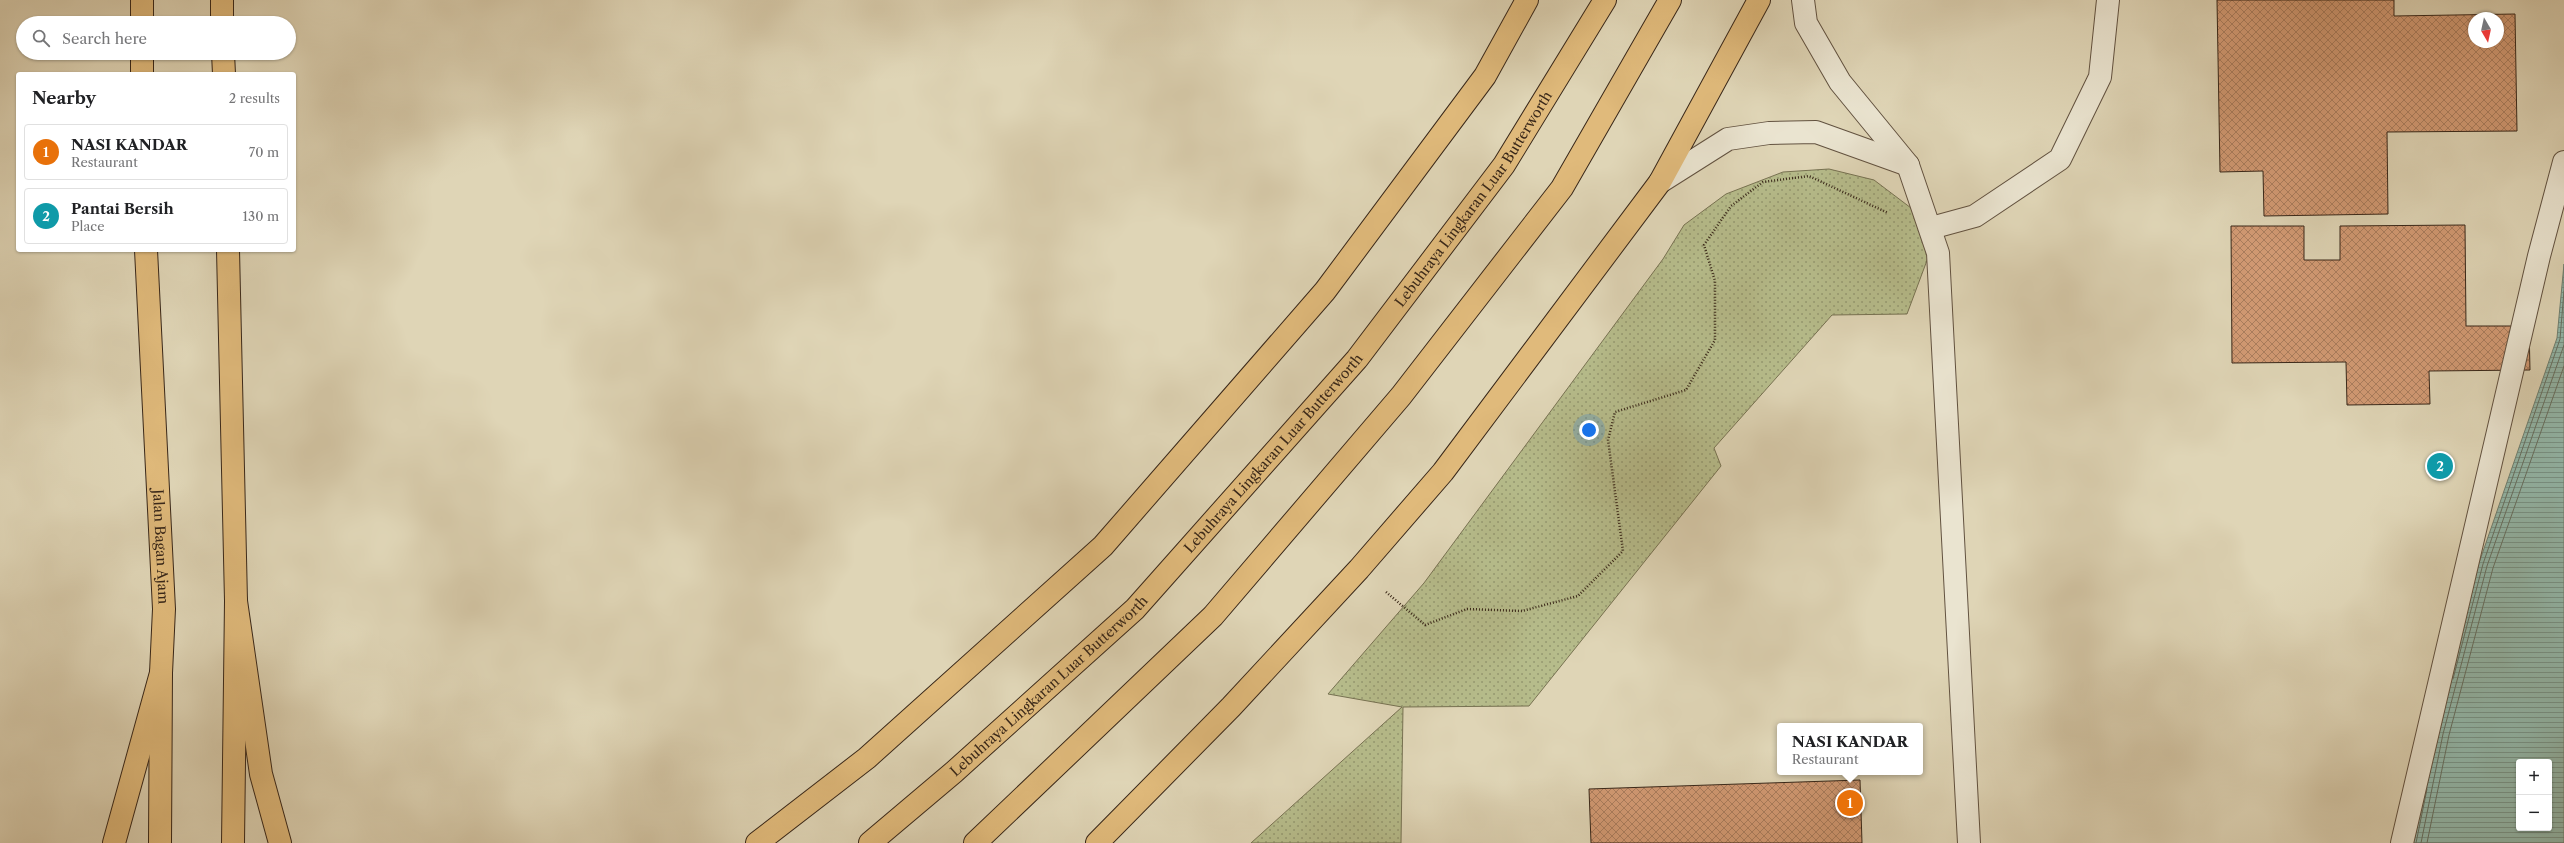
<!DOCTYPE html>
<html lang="en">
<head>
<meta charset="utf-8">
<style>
	:root { --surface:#fff; --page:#f6f6f6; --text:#202124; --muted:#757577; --line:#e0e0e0; --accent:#8f2418 }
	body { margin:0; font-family:"Libre Caslon Text",serif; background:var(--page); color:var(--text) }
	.controls { position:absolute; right:12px; bottom:12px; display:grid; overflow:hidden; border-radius:4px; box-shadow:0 1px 3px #0004 }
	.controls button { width:36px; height:36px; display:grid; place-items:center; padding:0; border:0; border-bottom:1px solid var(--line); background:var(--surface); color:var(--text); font:20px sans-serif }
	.compass { position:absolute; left:2468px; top:12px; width:36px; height:36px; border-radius:50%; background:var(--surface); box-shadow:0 1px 3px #0004; rotate:171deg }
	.you { position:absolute; left:1589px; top:430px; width:14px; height:14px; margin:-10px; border:3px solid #fff; border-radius:50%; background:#1a73e8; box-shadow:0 0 0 6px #1a73e833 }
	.badge { display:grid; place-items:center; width:26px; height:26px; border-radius:50%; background:var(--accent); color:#fff; font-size:13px; font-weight:700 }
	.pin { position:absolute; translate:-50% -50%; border:2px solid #fff; box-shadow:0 1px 4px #0006 }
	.popup { position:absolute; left:1777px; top:723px; width:146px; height:52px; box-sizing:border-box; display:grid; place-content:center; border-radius:4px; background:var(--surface); filter:drop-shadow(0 1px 3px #0005); font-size:13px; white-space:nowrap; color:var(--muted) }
	.popup b { font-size:15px; color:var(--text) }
	.popup::after { content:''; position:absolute; left:50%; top:100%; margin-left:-8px; border:8px solid transparent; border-top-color:var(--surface) }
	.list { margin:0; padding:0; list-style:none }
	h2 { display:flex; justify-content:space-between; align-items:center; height:52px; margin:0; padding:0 16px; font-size:17px }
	h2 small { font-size:13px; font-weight:400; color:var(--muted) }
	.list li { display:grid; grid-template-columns:26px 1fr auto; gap:12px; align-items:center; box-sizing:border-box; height:56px; margin:0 8px 8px; padding:0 8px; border:1px solid var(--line); border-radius:4px }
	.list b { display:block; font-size:15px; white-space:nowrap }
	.list p { margin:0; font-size:13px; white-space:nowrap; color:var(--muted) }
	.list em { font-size:13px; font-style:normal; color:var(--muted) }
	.icon { flex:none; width:22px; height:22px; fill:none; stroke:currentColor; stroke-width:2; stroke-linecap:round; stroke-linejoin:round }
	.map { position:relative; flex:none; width:2564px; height:843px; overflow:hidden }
	.search { position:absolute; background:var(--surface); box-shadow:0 1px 3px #0004; left:16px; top:16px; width:280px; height:44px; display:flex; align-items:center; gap:10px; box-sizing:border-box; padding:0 14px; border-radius:22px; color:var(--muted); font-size:15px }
	.panel { position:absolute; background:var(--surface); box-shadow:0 1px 3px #0004; left:16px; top:72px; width:280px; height:180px; border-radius:4px }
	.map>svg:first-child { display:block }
</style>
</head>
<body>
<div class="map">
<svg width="2564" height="843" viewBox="0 0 2564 843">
	<defs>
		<pattern id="grass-dots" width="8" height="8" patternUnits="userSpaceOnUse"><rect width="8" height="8" fill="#b6bc8b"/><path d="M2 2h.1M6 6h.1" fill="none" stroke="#959971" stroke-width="1.8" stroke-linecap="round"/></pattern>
		<pattern id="water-rules" width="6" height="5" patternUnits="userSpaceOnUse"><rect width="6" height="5" fill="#93b9ac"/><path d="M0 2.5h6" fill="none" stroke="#79968b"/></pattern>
		<pattern id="building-cross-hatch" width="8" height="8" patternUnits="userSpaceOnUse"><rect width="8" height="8" fill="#d29a74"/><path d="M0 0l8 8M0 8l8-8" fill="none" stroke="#ab7e5e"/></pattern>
	</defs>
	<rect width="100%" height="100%" fill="#dfd5b6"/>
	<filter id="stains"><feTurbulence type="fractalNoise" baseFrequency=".005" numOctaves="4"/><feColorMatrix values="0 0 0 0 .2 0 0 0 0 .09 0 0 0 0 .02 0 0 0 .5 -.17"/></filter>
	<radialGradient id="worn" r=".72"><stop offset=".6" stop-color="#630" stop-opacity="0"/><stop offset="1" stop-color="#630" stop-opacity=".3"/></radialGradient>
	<polygon fill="url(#grass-dots)" stroke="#777252" points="1829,169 1874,180 1911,208 1932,247 1907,314 1832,315 1714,448 1721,466 1529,706 1403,707 1401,843 1251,843 1402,707 1328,694 1424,583 1663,259 1684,225 1726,194 1783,172"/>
	<path fill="url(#water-rules)" stroke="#6f7f71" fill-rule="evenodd" d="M2564 264V843H2412L2435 732 2479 563 2557 338ZM2519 762H2549V828H2519Z"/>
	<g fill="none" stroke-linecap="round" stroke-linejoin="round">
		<g stroke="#667062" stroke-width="1">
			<polyline points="2453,679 2483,564 2560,339 2564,291"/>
			<polyline points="2416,843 2427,789"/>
			<polyline points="2421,843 2443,734 2487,566 2564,345"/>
			<polyline points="2427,843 2449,735 2493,568 2564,366"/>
		</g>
	</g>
	<g fill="url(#building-cross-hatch)" stroke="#382719" fill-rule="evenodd">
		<path d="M2217 0H2394V16L2515 14 2517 131 2387 132 2388 214 2264 216 2263 171 2220 172ZM2474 18H2498V42H2474Z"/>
		<polygon points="2465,225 2466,326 2529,326 2530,370 2429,371 2430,404 2347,405 2346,362 2232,363 2231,226 2304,226 2304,260 2340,260 2340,226"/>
		<polygon points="1860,780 1862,843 1591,843 1589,789"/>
	</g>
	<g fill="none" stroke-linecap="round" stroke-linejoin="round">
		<g stroke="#625240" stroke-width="24">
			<g id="minor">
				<polyline points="1803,0 1806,23 1840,82 1908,165 1938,253 1969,843"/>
				<polyline points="1660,182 1728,139 1769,133 1816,132 1908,165"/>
				<polyline points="1931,228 1975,216 2060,159 2100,77 2108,0"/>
				<polyline points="2402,843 2539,256 2564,162"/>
			</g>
		</g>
		<g stroke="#382719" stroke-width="24">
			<g id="major">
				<polyline points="142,0 142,23"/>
				<polyline points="222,0 222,23"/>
				<polyline points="142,53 142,74"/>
				<polyline points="223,53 224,74"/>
				<path id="s1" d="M146 250 164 609 161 673 160 843"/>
				<polyline points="228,250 236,601 233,843"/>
			</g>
		</g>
		<g stroke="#382719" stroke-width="24">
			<g id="highway">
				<polyline points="236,601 261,774 280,843"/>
				<polyline points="114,843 161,673"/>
				<polyline points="757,843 867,758 1103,546 1325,291 1485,76 1527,0"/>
				<path id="s2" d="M870 843 954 772 1135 609 1357 359 1504 165 1605 0"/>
				<polyline points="975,843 1213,616 1401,396 1562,188 1670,0"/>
				<polyline points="1097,843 1231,707 1359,569 1443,472 1660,182 1759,0"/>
			</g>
		</g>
		<polyline stroke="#382719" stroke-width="2.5" stroke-dasharray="1 2" stroke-linecap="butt" points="1386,592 1425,625 1467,609 1522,611 1578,596 1623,551 1608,440 1615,412 1686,390 1715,340 1715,281 1704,245 1731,206 1763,182 1809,176 1888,213"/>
		<use href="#minor" stroke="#eae4d0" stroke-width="22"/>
		<use href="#major" stroke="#e0ba7b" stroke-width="22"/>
		<use href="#highway" stroke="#e0ba7b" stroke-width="22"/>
	</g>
	<g text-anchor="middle" stroke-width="3" stroke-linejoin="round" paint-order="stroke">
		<g font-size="14" fill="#382719" stroke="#eae4d0">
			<text dy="5" stroke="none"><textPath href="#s2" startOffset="886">Lebuhraya Lingkaran Luar Butterworth</textPath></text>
			<text dy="5" stroke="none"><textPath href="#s2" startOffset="562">Lebuhraya Lingkaran Luar Butterworth</textPath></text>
			<text dy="5" stroke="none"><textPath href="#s1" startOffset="297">Jalan Bagan Ajam</textPath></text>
			<text dy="5" stroke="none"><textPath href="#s2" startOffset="238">Lebuhraya Lingkaran Luar Butterworth</textPath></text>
		</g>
	</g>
	<rect width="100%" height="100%" filter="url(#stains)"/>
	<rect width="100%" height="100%" fill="url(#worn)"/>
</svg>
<div class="controls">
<button>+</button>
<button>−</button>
</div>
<svg class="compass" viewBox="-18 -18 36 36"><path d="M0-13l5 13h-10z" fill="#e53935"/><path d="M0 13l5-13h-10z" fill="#757577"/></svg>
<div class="you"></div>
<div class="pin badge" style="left:1850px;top:803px;background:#e8710a">1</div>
<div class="popup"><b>NASI KANDAR</b>Restaurant</div>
<div class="pin badge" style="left:2440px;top:466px;background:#0f9aa8">2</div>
<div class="search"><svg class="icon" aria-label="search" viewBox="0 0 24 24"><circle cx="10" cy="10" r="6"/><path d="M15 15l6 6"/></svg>Search here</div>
<section class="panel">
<h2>Nearby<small>2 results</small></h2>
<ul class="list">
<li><span class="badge" style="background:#e8710a">1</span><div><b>NASI KANDAR</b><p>Restaurant</p></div><em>70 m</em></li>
<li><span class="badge" style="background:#0f9aa8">2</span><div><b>Pantai Bersih</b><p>Place</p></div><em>130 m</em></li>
</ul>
</section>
</div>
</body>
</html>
